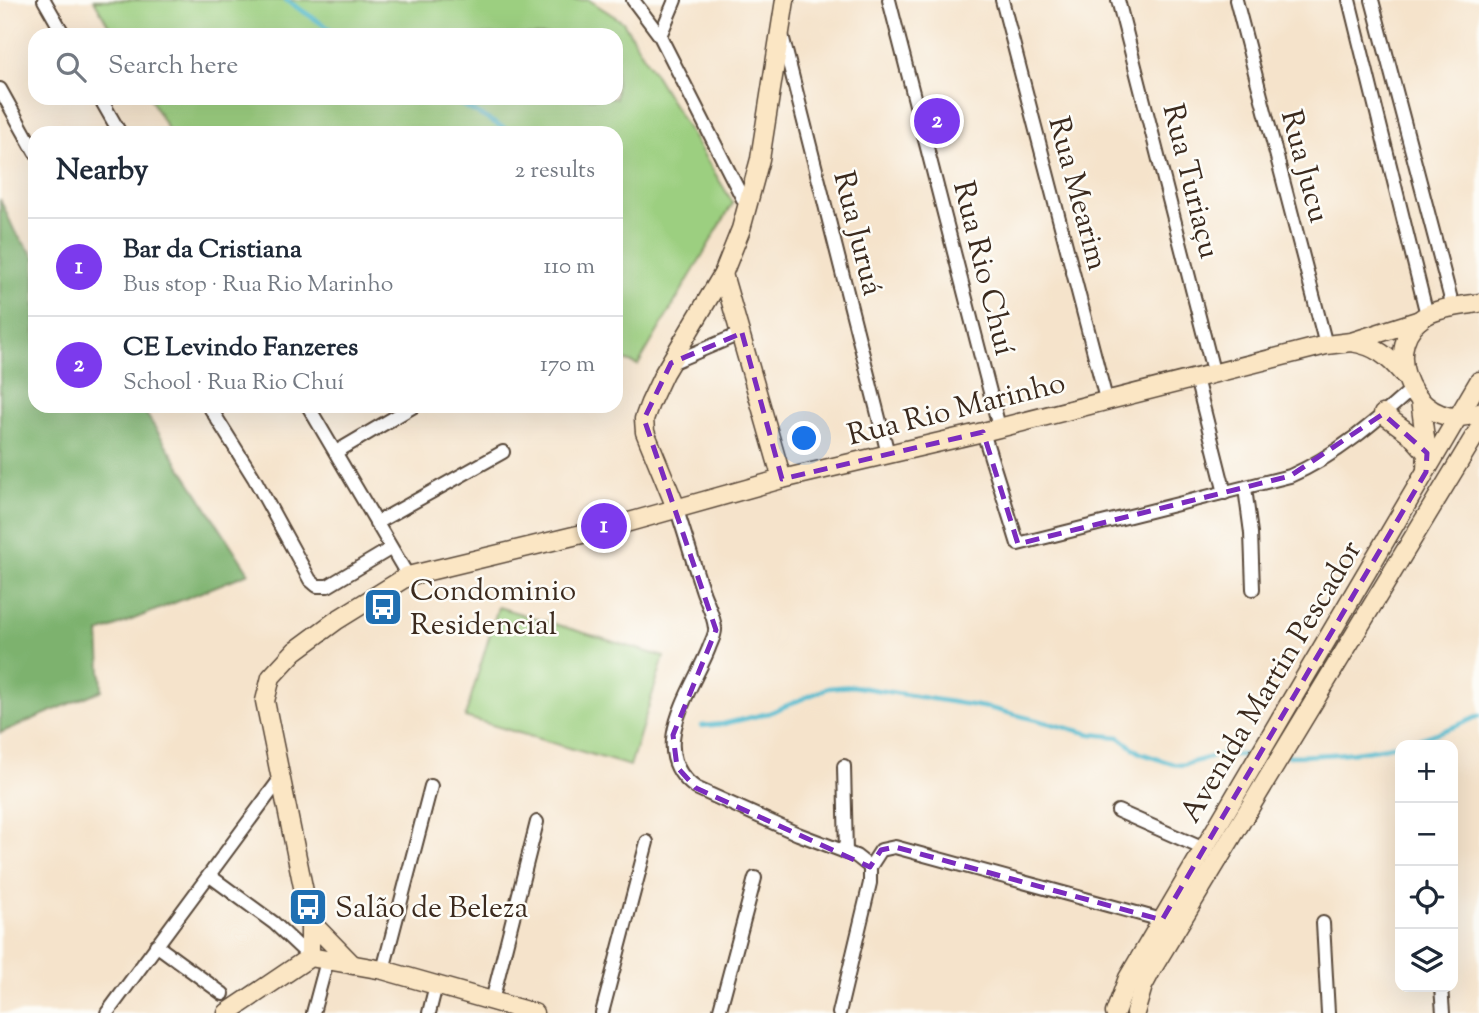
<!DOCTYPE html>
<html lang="en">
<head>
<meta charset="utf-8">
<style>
	:root { --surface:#fff; --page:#f2f2f3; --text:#1f2937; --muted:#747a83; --line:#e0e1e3; --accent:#7c3aed }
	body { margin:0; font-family:"Sorts Mill Goudy",serif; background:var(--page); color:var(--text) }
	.controls { position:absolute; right:21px; bottom:21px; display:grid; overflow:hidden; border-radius:14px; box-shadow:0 7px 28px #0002 }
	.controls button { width:63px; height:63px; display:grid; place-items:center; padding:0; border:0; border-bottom:2px solid var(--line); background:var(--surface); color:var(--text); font:35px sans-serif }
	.you { position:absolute; left:805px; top:439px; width:24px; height:24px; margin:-18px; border:5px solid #fff; border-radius:50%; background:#1a73e8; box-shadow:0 0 0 10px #1a73e833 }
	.badge { display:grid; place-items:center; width:46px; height:46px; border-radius:50%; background:var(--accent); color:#fff; font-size:23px; font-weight:700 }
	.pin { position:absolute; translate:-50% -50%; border:4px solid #fff; box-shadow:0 2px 7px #0006 }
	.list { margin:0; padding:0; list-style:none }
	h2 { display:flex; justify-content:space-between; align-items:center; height:91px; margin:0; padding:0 28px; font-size:30px }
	h2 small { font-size:23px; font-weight:400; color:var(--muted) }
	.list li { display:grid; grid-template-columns:46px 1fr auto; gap:21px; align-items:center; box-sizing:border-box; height:98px; padding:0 28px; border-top:2px solid var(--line) }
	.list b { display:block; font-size:26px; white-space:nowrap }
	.list p { margin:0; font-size:23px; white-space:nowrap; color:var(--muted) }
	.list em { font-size:23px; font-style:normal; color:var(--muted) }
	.icon { flex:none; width:38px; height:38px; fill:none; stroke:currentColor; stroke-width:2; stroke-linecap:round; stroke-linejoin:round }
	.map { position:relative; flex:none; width:1479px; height:1013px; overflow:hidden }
	.search { position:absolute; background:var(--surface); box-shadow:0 7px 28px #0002; left:28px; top:28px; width:595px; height:77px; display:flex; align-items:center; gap:18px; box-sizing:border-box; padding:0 24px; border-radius:21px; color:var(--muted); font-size:26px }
	.panel { position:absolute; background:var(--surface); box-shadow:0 7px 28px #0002; left:28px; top:126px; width:595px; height:287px; border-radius:21px }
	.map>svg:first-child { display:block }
</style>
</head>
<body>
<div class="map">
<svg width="1479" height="1013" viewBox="0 0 1479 1013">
	<rect width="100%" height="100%" fill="#fdfcf7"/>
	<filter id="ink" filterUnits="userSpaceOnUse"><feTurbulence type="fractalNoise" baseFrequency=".0143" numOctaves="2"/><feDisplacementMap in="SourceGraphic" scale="14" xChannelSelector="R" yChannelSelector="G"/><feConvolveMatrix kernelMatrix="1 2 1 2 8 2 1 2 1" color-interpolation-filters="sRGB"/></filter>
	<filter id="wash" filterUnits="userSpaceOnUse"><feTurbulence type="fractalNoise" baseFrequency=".00686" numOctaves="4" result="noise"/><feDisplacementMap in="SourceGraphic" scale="28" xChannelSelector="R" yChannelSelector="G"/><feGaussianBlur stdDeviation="1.57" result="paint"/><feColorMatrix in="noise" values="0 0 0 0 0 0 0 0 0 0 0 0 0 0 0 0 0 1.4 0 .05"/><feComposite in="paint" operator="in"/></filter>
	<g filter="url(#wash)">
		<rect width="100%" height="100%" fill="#f5e3cb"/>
		<g fill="#9ccf80" stroke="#6c7c4f" stroke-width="2">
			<polygon points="94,0 589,0 623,22 733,203 638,365 616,357 616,133 170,133 150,98 616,98 616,35 114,35"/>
			<polygon points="498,607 664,657 630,766 465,717"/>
		</g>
		<polygon fill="#7db26e" stroke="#5c6e46" stroke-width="2" points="0,199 15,232 35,257 35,406 141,406 249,573 99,633 102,690 0,733"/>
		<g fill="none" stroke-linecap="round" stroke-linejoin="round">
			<g stroke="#50b9cd" stroke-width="4.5">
				<polyline points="286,0 339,35"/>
				<polyline points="449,98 513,133"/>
				<polyline points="702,726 723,724 769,713 828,688 852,686 989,708 1091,734 1119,737 1140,753 1173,764 1182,765 1219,755 1246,755"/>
				<path d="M1288 756C1362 755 1411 747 1479 716"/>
			</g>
		</g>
	</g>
	<g filter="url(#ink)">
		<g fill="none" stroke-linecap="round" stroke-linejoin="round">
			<g stroke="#574638" stroke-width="16">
				<g id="street">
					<polyline points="44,0 64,35"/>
					<polyline points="633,0 660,36"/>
					<polyline points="675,0 660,36 747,207"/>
					<polyline points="889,0 999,427"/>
					<polyline points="1002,0 1106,399"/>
					<polyline points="1118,0 1214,375"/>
					<polyline points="1236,0 1326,345"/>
					<polyline points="1349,0 1427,315"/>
					<polyline points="1372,0 1453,307"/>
					<polyline points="782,35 888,454"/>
					<polyline points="0,89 35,152"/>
					<polyline points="100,98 120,133"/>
					<polyline points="671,363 742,333"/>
					<polyline points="1196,378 1225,493"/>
					<polyline points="209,406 254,478 310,580 317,586 328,586 390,549"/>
					<polyline points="308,406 408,576"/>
					<path d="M983 432 1018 544 1290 476C1336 456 1375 422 1412 389"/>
					<polyline points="336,452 414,406"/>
					<polyline points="1245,488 1251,533 1253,589"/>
					<path d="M677 510C686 538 694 565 703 592 707 603 714 616 715 628 716 634 711 642 709 648 693 689 644 752 696 788L798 834 856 856 870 867V883L839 1013"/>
					<polyline points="376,523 503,452"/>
					<polyline points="844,766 846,853"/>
					<polyline points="1118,811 1204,849"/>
					<polyline points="870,867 881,850 895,847 1162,920"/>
					<polyline points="210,876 274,923 310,957"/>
					<polyline points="1323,923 1328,1013"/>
					<polyline points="156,945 223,994"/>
					<polyline points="383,970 431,786"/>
					<polyline points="1441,987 1443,1013"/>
					<polyline points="492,1001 537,822"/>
					<polyline points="107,1013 280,779"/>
					<polyline points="313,1013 327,961"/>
					<polyline points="429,1013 436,985"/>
					<polyline points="602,1013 647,842"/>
					<polyline points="719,1013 755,878"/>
				</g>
			</g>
			<g stroke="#574638" stroke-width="21">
				<g id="secondary">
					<polyline points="723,274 782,479"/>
					<path d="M1479 303C1462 306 1442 307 1427 315 1380 341 1408 418 1458 417 1465 417 1472 415 1479 413"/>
					<path d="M1351 342C1376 346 1388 356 1404 375"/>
					<polyline points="1420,400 1427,453 1426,469"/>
					<polyline points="1383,414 1409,433 1427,453"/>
					<polyline points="677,510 645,432 644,419 650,403 664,373 723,274 741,229 760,159 785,0"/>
					<polyline points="310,921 353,965"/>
					<polyline points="310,957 310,921 265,701 271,677 295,651 337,620 408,576 615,526 782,479 983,432 1326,345 1351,342 1420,320"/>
					<polyline points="227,1013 310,957 383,970 534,1013"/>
					<polyline points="1115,1013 1128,978 1479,381"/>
					<polyline points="1135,1013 1143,986 1152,969 1479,429"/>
				</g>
			</g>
			<use href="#street" stroke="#fff" stroke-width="12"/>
			<use href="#secondary" stroke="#fbe6c4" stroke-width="18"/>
		</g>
	</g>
	<path fill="none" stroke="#7b2cbf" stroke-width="5" stroke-dasharray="14 9" stroke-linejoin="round" d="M742 333 782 479 983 432 1018 544 1290 476 1383 414 1427 453 1426 472 1162 920 895 847 881 850 870 867 696 788 677 767 673 735 716 630 644 419 671 363Z"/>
	<defs>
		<g id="bus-square" transform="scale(2.0125)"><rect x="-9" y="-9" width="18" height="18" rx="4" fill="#1f6fb2" stroke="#fdfcf7"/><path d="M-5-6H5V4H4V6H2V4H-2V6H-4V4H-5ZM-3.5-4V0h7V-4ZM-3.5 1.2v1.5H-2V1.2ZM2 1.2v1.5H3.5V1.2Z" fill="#fff"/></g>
	</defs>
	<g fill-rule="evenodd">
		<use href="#bus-square" x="383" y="607"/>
		<use href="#bus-square" x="308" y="907"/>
	</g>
	<g text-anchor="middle" stroke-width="5" stroke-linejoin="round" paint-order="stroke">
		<g font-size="30" fill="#3b2a1e" stroke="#fdfcf7">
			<text transform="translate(1306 166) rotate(75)" y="10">Rua Jucu</text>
			<text transform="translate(1192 181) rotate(76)" y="10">Rua Turiaçu</text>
			<text transform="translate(1079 193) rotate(75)" y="10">Rua Mearim</text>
			<text transform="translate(859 233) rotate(76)" y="10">Rua Juruá</text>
			<text transform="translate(985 268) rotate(76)" y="10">Rua Rio Chuí</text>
			<text transform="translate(956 408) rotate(-14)" y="10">Rua Rio Marinho</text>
			<text transform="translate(1270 681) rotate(-59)" y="10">Avenida Martin Pescador</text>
		</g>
		<g font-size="30" fill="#3b2a1e" stroke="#fdfcf7" text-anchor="start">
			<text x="410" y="600">Condominio<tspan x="410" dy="34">Residencial</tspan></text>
			<text x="335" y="917">Salão de Beleza</text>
		</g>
	</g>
</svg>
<div class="controls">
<button>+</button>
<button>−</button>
<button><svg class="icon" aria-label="locate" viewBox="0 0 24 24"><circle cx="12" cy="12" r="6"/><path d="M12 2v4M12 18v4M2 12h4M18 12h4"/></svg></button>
<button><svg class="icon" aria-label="layers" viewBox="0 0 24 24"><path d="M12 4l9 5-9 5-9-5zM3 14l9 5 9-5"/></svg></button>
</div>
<div class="you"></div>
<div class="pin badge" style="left:604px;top:526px">1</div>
<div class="pin badge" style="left:937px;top:121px">2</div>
<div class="search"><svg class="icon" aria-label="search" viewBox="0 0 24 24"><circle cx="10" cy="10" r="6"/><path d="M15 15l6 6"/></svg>Search here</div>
<section class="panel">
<h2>Nearby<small>2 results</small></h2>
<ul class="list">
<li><span class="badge">1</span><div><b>Bar da Cristiana</b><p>Bus stop · Rua Rio Marinho</p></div><em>110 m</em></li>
<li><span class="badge">2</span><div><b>CE Levindo Fanzeres</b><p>School · Rua Rio Chuí</p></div><em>170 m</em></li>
</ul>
</section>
</div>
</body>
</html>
